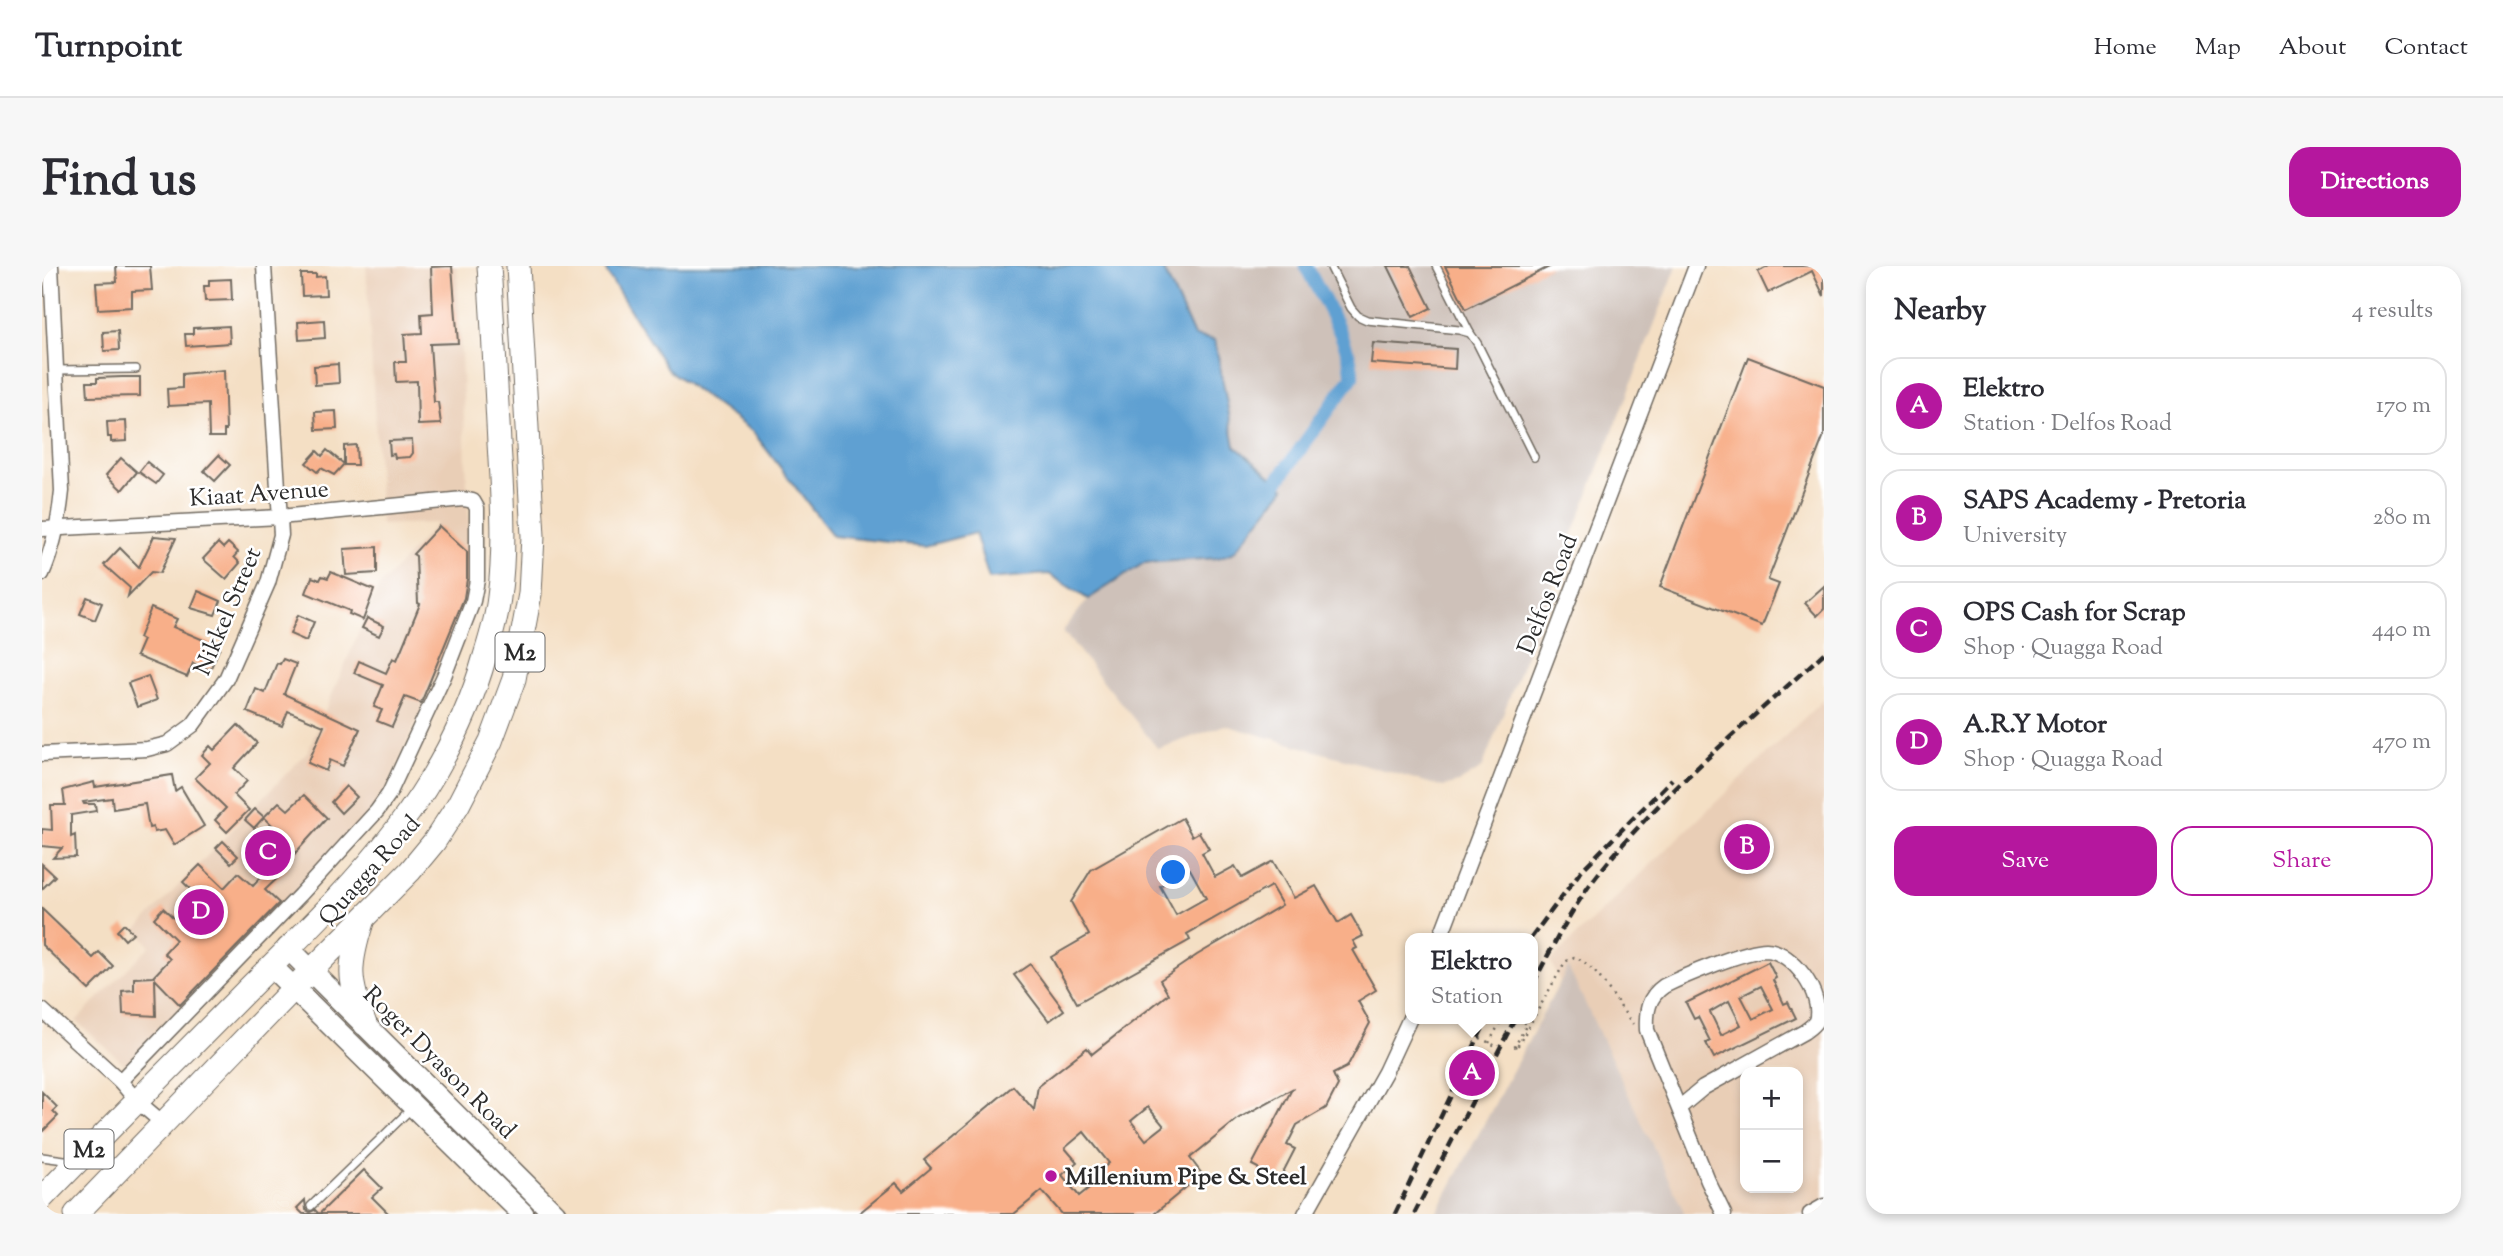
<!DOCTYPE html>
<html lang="en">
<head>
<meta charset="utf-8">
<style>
	:root { --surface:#fff; --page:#f7f7f7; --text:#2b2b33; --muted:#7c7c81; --line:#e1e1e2; --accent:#b5179e }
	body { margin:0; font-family:"Sorts Mill Goudy",serif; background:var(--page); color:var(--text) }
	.controls { position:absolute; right:21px; bottom:21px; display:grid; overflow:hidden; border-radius:14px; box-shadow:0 4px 10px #0003 }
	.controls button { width:63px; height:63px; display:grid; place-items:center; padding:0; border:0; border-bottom:2px solid var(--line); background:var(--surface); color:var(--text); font:35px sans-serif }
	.you { position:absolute; left:1132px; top:607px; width:24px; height:24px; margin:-18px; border:5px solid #fff; border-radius:50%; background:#1a73e8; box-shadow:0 0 0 10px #1a73e833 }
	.badge { display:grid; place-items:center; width:46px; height:46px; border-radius:50%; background:var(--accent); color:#fff; font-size:23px; font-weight:700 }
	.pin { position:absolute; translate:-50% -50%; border:4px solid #fff; box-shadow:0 2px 7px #0006 }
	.popup { position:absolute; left:1363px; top:667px; width:133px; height:91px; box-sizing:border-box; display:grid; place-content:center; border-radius:14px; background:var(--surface); filter:drop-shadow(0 2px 5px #0005); font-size:23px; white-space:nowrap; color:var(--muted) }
	.popup b { font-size:26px; color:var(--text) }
	.popup::after { content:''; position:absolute; left:50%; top:100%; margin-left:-14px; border:14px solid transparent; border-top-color:var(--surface) }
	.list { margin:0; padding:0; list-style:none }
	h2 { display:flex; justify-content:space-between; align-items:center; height:91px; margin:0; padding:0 28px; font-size:30px }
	h2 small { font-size:23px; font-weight:400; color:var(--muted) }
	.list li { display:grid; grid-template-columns:46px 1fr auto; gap:21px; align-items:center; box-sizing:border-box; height:98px; margin:0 14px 14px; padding:0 14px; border:2px solid var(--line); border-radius:21px }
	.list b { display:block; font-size:26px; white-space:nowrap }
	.list p { margin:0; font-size:23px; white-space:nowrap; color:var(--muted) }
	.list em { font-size:23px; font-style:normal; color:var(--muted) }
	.actions { display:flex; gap:14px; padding:21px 28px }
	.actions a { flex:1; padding:16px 0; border:2px solid var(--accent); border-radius:21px; text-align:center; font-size:24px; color:var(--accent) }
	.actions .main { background:var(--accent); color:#fff }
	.map { position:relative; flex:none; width:1782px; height:948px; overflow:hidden; border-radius:21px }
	header { display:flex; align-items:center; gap:42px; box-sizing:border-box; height:98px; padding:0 35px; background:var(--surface); border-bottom:2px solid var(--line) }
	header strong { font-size:33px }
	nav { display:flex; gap:38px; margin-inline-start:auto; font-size:24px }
	.intro { display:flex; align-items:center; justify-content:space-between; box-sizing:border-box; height:168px; padding:0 42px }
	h1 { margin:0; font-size:49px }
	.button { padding:18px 32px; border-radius:21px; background:var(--accent); color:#fff; font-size:24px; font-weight:700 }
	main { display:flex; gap:42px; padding:0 42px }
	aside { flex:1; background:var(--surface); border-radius:21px; box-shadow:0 4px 10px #0003 }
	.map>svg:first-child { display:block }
</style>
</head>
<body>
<header>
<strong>Turnpoint</strong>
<nav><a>Home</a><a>Map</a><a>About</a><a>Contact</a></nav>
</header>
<div class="intro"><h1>Find us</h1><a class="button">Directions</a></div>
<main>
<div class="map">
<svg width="1782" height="948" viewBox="0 0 1782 948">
	<rect width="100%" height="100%" fill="#fff"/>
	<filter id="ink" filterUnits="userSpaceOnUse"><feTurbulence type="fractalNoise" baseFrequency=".0143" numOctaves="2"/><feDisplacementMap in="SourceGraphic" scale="14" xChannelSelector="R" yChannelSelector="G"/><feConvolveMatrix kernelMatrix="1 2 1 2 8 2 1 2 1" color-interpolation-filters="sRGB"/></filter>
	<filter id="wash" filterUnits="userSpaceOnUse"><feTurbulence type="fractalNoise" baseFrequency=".00686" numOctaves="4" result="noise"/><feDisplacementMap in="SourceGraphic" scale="28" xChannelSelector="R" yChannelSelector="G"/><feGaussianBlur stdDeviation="1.57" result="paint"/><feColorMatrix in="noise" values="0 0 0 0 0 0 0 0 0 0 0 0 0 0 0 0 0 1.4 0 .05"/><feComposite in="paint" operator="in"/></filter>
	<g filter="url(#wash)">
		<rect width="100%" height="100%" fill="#f4dfc4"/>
		<g fill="#e9ceb6" fill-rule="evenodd">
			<polygon points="324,0 415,0 430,326 338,540 87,802 34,755 108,680 95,663 265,486 336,322 395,257 339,259"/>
			<path d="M1782 433V948H1633L1508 695ZM1703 806H1756V922H1703Z"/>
		</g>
		<g fill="#cec1b9">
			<polygon points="1120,0 1635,0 1440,502 1416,517 1401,521 1183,459 1116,483 1021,365 1046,333 1102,297 1176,292 1243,223 1193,180 1173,74 1152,70"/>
			<polygon points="1526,701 1643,948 1394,948"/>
		</g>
		<polygon fill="#5ea0d2" stroke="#44667e" stroke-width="2" points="564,0 1120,0 1152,70 1173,74 1193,180 1243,222 1192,286 1176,292 1102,297 1046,333 1007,308 947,313 933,267 883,280 791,270 711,166 625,103 565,7"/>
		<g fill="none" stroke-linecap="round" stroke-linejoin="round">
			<path stroke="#5ea0d2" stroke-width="14" d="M1234 217 1310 111C1311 80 1278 29 1264 0"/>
		</g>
		<g id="blocks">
			<g fill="#f8af89" fill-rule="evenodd">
				<polygon points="74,0 108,0 110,24 90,25 90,41 56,43 54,17 75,16"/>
				<polygon points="410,0 416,77 388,78 392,136 396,136 399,158 376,159 375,115 354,116 353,96 364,96 362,68 380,67 379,48 391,47 389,1"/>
				<polygon points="1346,0 1368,0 1389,42 1371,51"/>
				<polygon points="1403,0 1509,0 1424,43"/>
				<polygon points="1727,0 1782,0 1782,30 1770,5 1726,27 1716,6"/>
				<polygon points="259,8 274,8 274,11 283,10 284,29 260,30"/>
				<polygon points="189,13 190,34 163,35 162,20 167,20 167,14"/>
				<polygon points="282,54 283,72 257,74 256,56"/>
				<polygon points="187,60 188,77 144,80 143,68 151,68 151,62"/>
				<polygon points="76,65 77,84 62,85 61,66"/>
				<polygon points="1331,77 1414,83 1413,103 1329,97"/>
				<polygon points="1706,91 1782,120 1782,169 1726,314 1737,318 1720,360 1618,321"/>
				<polygon points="296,98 297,117 273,119 272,100"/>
				<polygon points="182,104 184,164 182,164 182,171 167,171 166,138 126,140 125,123 140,122 140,108"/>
				<polygon points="80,111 98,111 98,130 46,131 45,116 55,116 55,112"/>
				<polygon points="294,145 295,163 274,164 273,146"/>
				<polygon points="84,155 85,175 69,176 69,171 66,171 65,156"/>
				<polygon points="370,174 371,187 368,191 353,192 352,188 348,189 347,175"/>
				<polygon points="314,179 315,199 302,199 302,180"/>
				<polygon points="285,184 302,198 292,209 279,202 275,206 264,197 275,185 280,190"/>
				<polygon points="177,189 188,199 173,215 162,205"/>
				<polygon points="79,192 95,206 80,224 64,209"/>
				<polygon points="105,196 121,209 114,218 97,206"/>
				<polygon points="397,260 425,286 425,313 422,332 379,437 363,431 350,461 335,455 340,444 332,441 341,419 312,407 317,395 344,407 351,392 355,394 378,338 376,337 374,290 371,288"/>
				<polygon points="112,270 134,272 118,307 109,306 86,330 88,322 62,299 78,282 97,301"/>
				<polygon points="176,277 181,282 186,277 196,286 192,291 198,297 184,313 161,293"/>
				<polygon points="335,281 335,307 304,309 302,283"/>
				<polygon points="289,306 332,324 321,354 307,348 308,345 264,327 270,311 278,314 280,310 286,312"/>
				<polygon points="1782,320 1782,343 1775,350 1763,337"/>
				<polygon points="156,325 179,335 173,349 149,342"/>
				<polygon points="45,331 60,337 53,354 38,348"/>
				<polygon points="109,342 135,353 131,361 178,381 168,404 151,397 145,411 94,390 101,374 97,372"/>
				<polygon points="256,349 272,356 264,375 248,368"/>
				<polygon points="325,352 342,360 337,370 320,362"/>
				<polygon points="241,393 254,398 242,428 318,463 301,500 288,494 284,505 266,497 282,460 246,445 240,460 205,446 214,423 223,427 235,397 238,398"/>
				<polygon points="106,410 115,434 95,441 86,417"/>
				<polygon points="196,459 215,477 192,502 205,515 192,529 207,544 185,566 173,554 184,542 153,512 168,497 160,489 168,480 172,484"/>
				<polygon points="130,509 133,525 139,521 162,560 132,579 123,564 112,566 111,561 107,562 103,538 71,543 70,532 41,536 42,538 53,538 54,545 29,549 29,571 33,569 34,591 11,592 20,582 0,580 0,563 10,564 9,539 23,539 21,524 52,516 53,521"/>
				<polygon points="304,520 315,531 299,547 289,536"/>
				<polygon points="262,529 285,552 247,594 249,595 243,601 245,603 223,624 237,637 138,739 113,713 114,750 81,748 80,725 92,724 92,712 111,711 128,693 122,687 134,674 112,652 121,642 132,652 154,629 141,616 158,599 182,622 196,607 211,620 228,601 220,594 229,586 224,581 239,568 222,551 237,536 246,544"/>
				<polygon points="213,543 222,551 212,562 203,554"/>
				<path d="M1140 552 1150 570 1157 566 1167 583 1160 587 1173 611 1193 600 1200 612 1231 595 1252 632 1274 620 1296 657 1309 649 1321 670 1311 675 1315 682 1311 684 1334 724 1316 735 1328 757 1305 801 1291 808 1296 819 1284 842 1255 859 1245 879 1253 883 1235 918 1218 909 1216 902 1210 899 1250 823 1197 852 1148 892 1160 908 1112 948H1020L1000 925 972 948H816L854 917 861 925 877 912 889 902 882 894 971 820 992 844 996 820 1045 782 1050 788 1126 728 1118 714 1155 689 1240 639 1229 620 1145 668 1148 674 1035 737 1009 691 1047 669 1029 636 1049 604ZM1148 603 1164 632 1134 649 1118 620ZM1106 841 1122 860 1104 874 1089 855ZM1042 866 1067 897 1053 909 1057 914 1037 930 1020 909 1035 896 1023 882Z"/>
				<polygon points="181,575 196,590 189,597 174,582"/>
				<polygon points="0,598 13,610 0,623"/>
				<polygon points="0,643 51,692 57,686 71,700 47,724 0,679"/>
				<polygon points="82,658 91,667 83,674 75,665"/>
				<path d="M1726 696 1734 712 1731 714 1742 738 1746 736 1754 752 1672 792 1664 777 1668 775 1656 751 1652 753 1644 737ZM1719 720 1731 743 1711 753 1699 730ZM1687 735 1699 759 1679 769 1668 746Z"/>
				<polygon points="988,698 1022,744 1007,755 972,709"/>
				<polygon points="0,826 15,841 11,845 16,850 0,866"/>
				<polygon points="322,904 340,922 330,931 347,948 277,948"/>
				<polygon points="263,934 264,944 268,946 273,944 277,948 261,948 255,942"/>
			</g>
		</g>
	</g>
	<g filter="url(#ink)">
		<use href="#blocks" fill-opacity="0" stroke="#716a61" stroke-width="2"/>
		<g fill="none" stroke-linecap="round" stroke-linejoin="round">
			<g stroke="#716a61" stroke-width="10">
				<g id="lane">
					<polyline points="1288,0 1309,42 1316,50 1325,54 1417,64 1428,67 1435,77 1492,191"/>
					<polyline points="1394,0 1428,67"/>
					<polyline points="14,104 94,103"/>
					<polyline points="0,891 30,895"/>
					<polyline points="269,940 369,843"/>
				</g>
			</g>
			<g stroke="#716a61" stroke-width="17">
				<g id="street">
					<polyline points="0,263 238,251 421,233 431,235 435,242 435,314 431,335 402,410 347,528 335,545 258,629 78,815"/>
					<path d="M0 308C12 281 17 255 20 225L9 0"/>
					<polyline points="0,488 105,483 125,478 151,459 184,413 226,317 239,269 222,0"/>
					<polyline points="1398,672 1654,0"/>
					<polyline points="0,744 78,815 95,835 122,858"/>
					<path d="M1637 842 1661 822 1762 766C1766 763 1771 760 1774 755 1782 729 1751 685 1724 684 1704 684 1642 710 1622 720 1606 731 1604 745 1605 764L1666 915 1682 948"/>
					<polyline points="1263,948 1343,806 1369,750"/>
					<polyline points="1768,948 1782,940"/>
				</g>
			</g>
			<g stroke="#716a61" stroke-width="24">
				<g id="secondary">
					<polyline points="246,682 513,948"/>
					<polyline points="229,700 481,948"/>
				</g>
			</g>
			<g stroke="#716a61" stroke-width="25">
				<g id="primary">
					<path d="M320 656C306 700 306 715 323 758"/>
					<path d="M0 932C67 863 135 795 202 727 305 624 402 536 443 390 449 371 455 351 457 331 464 281 460 228 457 177 454 118 451 59 447 0"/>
					<polyline points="34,948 252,722 368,605 392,576 416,539 449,475 472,413 488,328 491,270 476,0"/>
				</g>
			</g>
			<g stroke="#716a61" stroke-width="2.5" stroke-dasharray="2 5" stroke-linecap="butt">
				<polyline points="1382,753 1388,755 1390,753"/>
				<path d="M1476 753 1485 758 1473 780 1474 783 1523 696 1532 691C1556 699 1575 739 1591 758"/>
				<polyline points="1438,772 1456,781"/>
				<polyline points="1447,777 1460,753"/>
			</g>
			<use href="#lane" stroke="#fff" stroke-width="7"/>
			<use href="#street" stroke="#fff" stroke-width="14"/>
			<use href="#secondary" stroke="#fff" stroke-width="21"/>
			<use href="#primary" stroke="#fff" stroke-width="23"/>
			<g stroke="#2b2b2b" stroke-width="4.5" stroke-dasharray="10 5" stroke-linecap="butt">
				<polyline points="1489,672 1539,605 1630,513"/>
				<path d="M1491 718C1508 685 1526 650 1547 620 1613 532 1701 461 1782 387"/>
				<polyline points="1353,948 1445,753"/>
				<polyline points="1372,948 1473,753"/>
			</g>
		</g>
	</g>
	<circle fill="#b5179e" stroke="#fff" stroke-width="2.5" cx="1009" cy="910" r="7"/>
	<g text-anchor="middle" stroke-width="5" stroke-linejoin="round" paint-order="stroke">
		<g fill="#fff" stroke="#6b6b6b" stroke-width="2">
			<rect x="453.5" y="366.5" width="49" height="39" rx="5"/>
			<rect x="22.5" y="863.5" width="49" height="39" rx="5"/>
		</g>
		<g font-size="23" font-weight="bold" fill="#2b2b2b">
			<text x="478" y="394">M2</text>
			<text x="47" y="891">M2</text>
		</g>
		<g font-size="24" fill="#2b2b2b" stroke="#fff">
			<text transform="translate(217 227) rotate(-4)" y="8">Kiaat Avenue</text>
			<text transform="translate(1505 328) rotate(-69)" y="8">Delfos Road</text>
			<text transform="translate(185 345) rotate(-67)" y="8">Nikkel Street</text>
			<text transform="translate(327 604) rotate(-48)" y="8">Quagga Road</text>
			<text transform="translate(398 796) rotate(45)" y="8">Roger Dyason Road</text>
		</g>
		<g font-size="24" font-weight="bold" fill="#2b2b2b" stroke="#fff" text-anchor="start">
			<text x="1023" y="918">Millenium Pipe &amp; Steel</text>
		</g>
	</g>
</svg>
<div class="controls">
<button>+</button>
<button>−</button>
</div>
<div class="you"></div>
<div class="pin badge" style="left:1430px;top:807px">A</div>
<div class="popup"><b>Elektro</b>Station</div>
<div class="pin badge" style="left:1705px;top:581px">B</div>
<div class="pin badge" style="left:226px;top:587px">C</div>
<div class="pin badge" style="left:159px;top:646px">D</div>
</div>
<aside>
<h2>Nearby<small>4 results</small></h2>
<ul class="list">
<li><span class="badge">A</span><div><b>Elektro</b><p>Station · Delfos Road</p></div><em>170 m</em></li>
<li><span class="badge">B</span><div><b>SAPS Academy - Pretoria</b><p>University</p></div><em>280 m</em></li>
<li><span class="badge">C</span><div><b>OPS Cash for Scrap</b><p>Shop · Quagga Road</p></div><em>440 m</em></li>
<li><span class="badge">D</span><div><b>A.R.Y Motor</b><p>Shop · Quagga Road</p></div><em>470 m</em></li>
</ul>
<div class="actions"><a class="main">Save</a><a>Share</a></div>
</aside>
</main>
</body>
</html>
